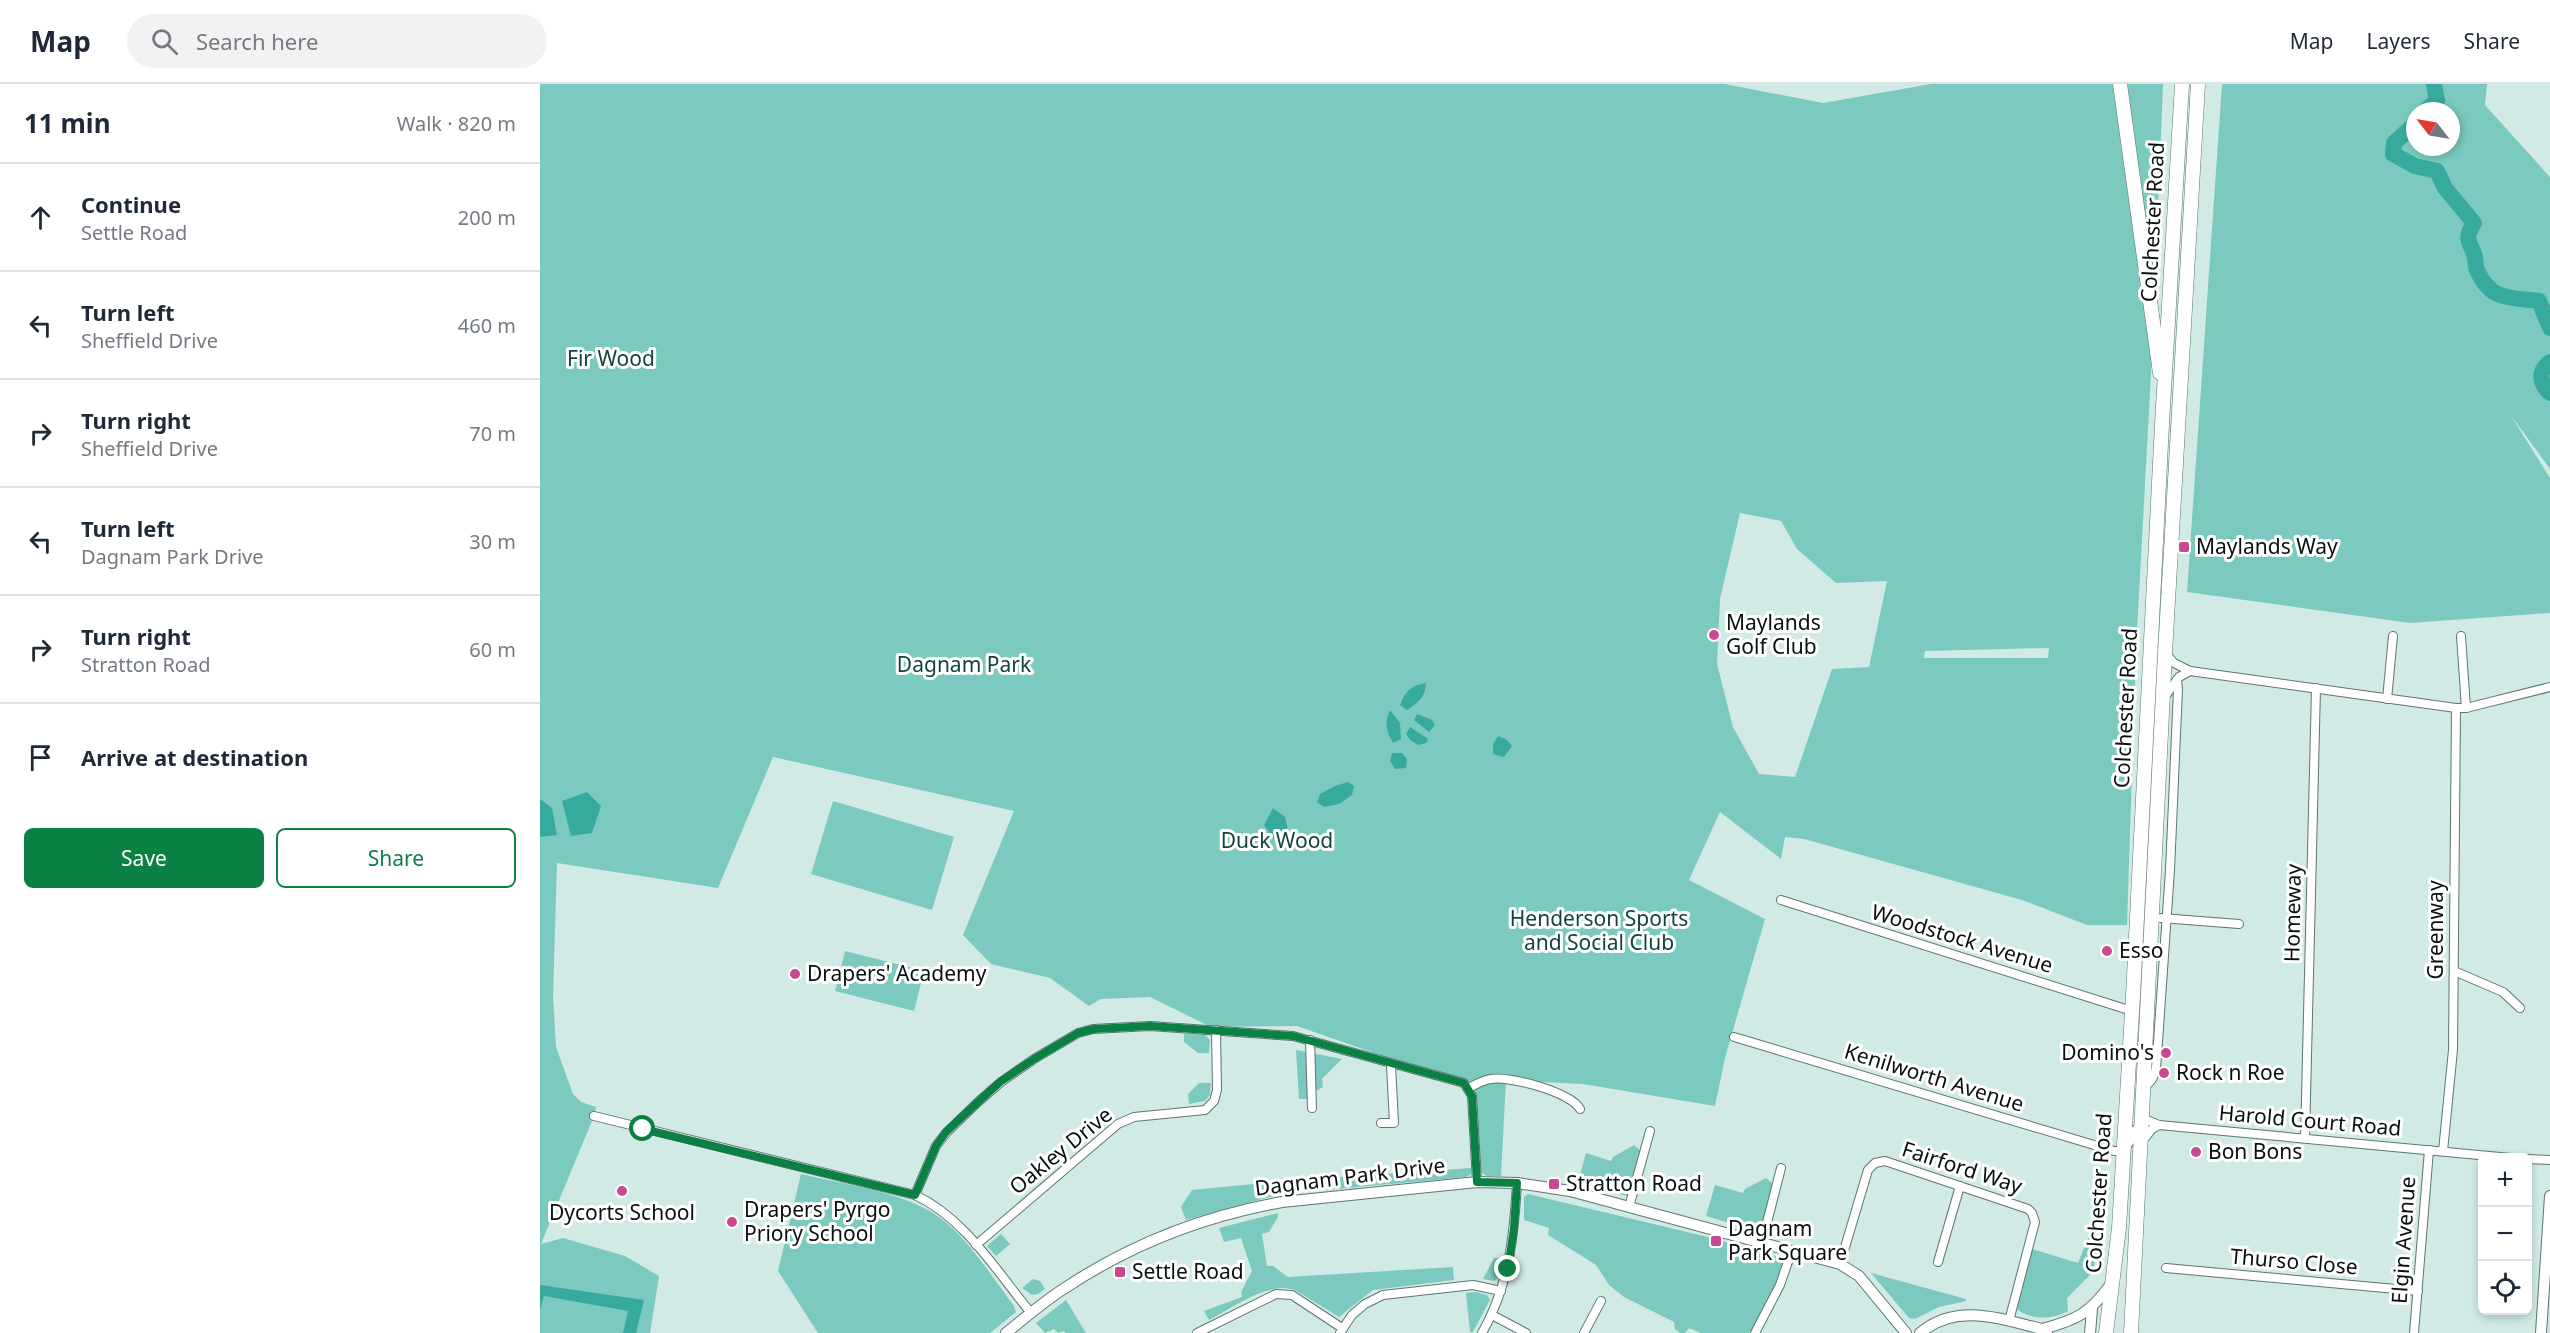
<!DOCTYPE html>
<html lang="en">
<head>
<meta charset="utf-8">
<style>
	:root { --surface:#fff; --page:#f2f2f3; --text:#1f2937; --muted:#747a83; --line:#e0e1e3; --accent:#0b8043 }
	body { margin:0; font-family:"Noto Sans",sans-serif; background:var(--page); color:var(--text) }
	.controls { position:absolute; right:18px; bottom:18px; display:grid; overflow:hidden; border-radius:9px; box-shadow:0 3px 9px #0003 }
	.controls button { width:54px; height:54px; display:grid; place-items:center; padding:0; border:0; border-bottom:2px solid var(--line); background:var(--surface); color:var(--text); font:30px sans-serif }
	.compass { position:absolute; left:1866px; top:18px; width:54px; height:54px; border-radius:50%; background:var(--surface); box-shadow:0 3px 9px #0003; rotate:301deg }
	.stop { position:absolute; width:18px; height:18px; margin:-14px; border:4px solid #0b8043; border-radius:50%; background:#fff }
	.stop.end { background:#0b8043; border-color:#fff; box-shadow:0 2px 6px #0008 }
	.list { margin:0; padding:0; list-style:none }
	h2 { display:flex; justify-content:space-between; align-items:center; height:78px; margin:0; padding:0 24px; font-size:26px }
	h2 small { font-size:20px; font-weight:400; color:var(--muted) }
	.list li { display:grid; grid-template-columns:39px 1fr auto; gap:18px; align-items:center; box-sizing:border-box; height:108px; padding:0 24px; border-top:2px solid var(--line) }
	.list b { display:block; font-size:22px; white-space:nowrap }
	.list p { margin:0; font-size:20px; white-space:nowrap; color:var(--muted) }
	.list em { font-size:20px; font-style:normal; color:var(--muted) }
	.actions { display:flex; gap:12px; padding:18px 24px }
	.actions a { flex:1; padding:14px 0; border:2px solid var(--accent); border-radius:9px; text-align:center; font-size:21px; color:var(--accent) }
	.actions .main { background:var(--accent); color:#fff }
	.icon { flex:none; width:33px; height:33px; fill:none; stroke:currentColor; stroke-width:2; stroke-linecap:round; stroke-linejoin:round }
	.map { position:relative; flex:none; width:2010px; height:1249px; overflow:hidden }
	header { display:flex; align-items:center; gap:36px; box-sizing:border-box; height:84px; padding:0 30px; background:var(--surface); border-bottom:2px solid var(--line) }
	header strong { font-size:28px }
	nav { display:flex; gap:33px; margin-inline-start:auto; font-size:21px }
	.search { width:420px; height:54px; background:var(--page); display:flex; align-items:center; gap:15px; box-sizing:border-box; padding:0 21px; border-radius:33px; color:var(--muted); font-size:22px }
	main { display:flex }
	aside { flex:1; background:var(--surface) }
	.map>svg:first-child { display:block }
</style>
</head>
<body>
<header>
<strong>Map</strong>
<div class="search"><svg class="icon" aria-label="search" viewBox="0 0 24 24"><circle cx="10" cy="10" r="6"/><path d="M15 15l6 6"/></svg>Search here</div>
<nav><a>Map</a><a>Layers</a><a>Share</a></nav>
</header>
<main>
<aside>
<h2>11 min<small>Walk · 820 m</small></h2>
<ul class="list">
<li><svg class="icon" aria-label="ahead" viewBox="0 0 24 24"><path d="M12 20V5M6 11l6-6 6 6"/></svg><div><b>Continue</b><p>Settle Road</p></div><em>200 m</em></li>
<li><svg class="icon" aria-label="left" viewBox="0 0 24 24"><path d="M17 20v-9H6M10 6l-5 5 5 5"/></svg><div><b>Turn left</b><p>Sheffield Drive</p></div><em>460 m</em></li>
<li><svg class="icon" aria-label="right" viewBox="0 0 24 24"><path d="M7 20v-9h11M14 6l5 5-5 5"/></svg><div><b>Turn right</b><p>Sheffield Drive</p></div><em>70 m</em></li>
<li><svg class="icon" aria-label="left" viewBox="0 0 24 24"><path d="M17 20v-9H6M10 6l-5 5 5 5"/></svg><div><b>Turn left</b><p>Dagnam Park Drive</p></div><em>30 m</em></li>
<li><svg class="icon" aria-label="right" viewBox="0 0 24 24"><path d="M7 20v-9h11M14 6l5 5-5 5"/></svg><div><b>Turn right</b><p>Stratton Road</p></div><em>60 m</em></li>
<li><svg class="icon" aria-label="arrive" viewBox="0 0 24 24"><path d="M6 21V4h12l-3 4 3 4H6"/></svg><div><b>Arrive at destination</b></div></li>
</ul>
<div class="actions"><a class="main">Save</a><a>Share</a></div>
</aside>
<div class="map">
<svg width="2010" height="1249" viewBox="0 0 2010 1249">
	<rect width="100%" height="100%" fill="#d1eae6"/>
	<g fill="#7ccabf" fill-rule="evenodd">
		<path d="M0 0H1185L1283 19 1391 0H1623L1613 253 1596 565 1587 841H1547L1482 816 1264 755 1245 753 1241 775 1180 728 1149 796 1225 835 1185 974 1175 1022 1043 1000 966 996 961 1092H947L940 1088 934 1001 936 999 888 988 757 942 671 943 610 913 561 915 549 922 510 894 451 880 423 851 474 727 233 673 178 804 17 779 13 913 16 963 33 1010 41 1018 56 1023 54 1032 1 1160 23 1154 85 1172 119 1192 110 1249H0ZM1200 429 1241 437 1257 465 1296 499 1347 497 1329 583 1292 585 1255 693 1219 690 1193 643 1177 580 1180 515ZM1509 564 1508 574H1384L1385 567Z"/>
		<path d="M1682 0H1947L1945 21 2010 93V385L1970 330 2010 394V529L1870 539 1647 508ZM1875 27H1911V63H1875Z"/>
		<polygon points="293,717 414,753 392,826 271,790"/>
		<polygon points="305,867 384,887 374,927 295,907"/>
		<polygon points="644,950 665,951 670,956 669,969 658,969 644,958"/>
		<polygon points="756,966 802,975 782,995 783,1003 768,1011 767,1015 759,1015"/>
		<polygon points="659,999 671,999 670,1011 665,1017 649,1020 648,1010"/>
		<polygon points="1094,1061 1100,1066 1087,1112 1038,1098 1046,1069 1071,1077 1073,1073"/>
		<polygon points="931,1084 931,1090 926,1093 743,1110 745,1097"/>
		<path d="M261 1090C303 1100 357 1107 393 1129 424 1148 452 1193 474 1222L476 1228 450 1249H278L238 1187Z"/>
		<polygon points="1226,1094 1233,1100 1220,1148 1166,1132 1175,1101 1203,1109 1205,1105"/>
		<polygon points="735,1098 737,1111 646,1136 641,1123 652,1106"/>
		<polygon points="988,1110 1168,1153 1249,1176 1215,1249 1161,1249 1149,1244 1145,1249 1140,1249 1135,1245 1134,1238 1084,1213 1069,1201 1056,1181 1008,1151 1009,1144 984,1136 984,1113"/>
		<path d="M738 1129V1133L729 1148 722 1150 727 1182H733L748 1193 913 1183 914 1196 833 1206 799 1233 755 1206C727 1197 693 1224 669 1236L664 1227 702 1213 701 1208 712 1187 701 1154 684 1158 679 1144Z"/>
		<polygon points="461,1150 470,1160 456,1172 447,1162"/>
		<path d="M1548 1154H1555L1560 1158 1552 1189 1527 1214 1528 1227C1513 1236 1490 1236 1477 1225L1492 1165 1538 1179Z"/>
		<polygon points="954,1174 962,1174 957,1195 954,1197 943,1195"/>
		<polygon points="1331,1189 1426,1215 1426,1217 1399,1223 1375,1235 1369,1234"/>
		<polygon points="493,1195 500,1197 505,1205 498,1210 492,1211 482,1204"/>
		<polygon points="936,1208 947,1211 950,1216 933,1248 930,1248 926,1209"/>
		<polygon points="526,1216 546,1249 526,1249 524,1247 518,1249 514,1245 505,1249 496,1239"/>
	</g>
	<g fill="#36ab9d">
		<path d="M886 599C886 612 878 619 867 626L860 621C865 607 872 601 886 599Z"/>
		<path d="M850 626 860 639 861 655 853 659C846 647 844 638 850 626Z"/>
		<polygon points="877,630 892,636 895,641 889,648 874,636"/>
		<polygon points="870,643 888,655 886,659 878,661 870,656 866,650"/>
		<polygon points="958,652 967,656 972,662 964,673 953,670 953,660"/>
		<polygon points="852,669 862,669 867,675 866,684 855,685 850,677"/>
		<polygon points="808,698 814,702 812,711 799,720 784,723 777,718 780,710 795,702"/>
		<polygon points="47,708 61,722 52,749 31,752 22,717"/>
		<polygon points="0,715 12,724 17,751 0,753"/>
		<polygon points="733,724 745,733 748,747 742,756 733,754 724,741"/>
		<polygon points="0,1201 104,1216 96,1249 83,1249 88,1227 4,1212 0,1227"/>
	</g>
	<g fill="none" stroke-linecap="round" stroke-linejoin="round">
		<g stroke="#36ab9d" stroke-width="16">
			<polyline points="1885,27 1897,17 1894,0"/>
			<path d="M1875 40 1854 59 1853 70 1875 82 1897 87 1905 104 1934 139C1923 157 1930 156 1935 173 1936 177 1935 182 1937 186 1951 218 1971 213 1999 217L2010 244"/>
			<path d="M2010 278C1998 287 1999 299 2010 309"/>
		</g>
		<g stroke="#5e7571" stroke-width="10">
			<g id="minor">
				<polyline points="1921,552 1926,624"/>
				<polyline points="1625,569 1634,579 1650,587 1916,624 1926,624 2010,603"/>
				<polyline points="1624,614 1639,593 1650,587"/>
				<polyline points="1847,615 1853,552"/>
				<polyline points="1241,816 1592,927"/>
				<polyline points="1621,834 1699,840"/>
				<polyline points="1914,887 1963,908 1980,924"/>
				<polyline points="1194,953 1574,1067 1583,1067 1591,1056 1592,1049 1607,1036 1619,1041 1971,1074"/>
				<polyline points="770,956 772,1024"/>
				<path d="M1604 1003C1616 995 1616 985 1617 972L1630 786 1638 605 1637 596"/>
				<path d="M929 1004C936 1000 943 996 951 995 970 992 1031 1008 1040 1025"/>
				<path d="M54 1032 375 1111C425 1134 457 1188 491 1229"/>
				<polyline points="841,1039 854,1039 851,981"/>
				<polyline points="1765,1054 1776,604"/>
				<polyline points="1601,1059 1612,1045 1619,1041"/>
				<polyline points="1903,1067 1913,966 1916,624"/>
				<polyline points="1988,1075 2010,1076"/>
				<polyline points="375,1111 396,1062 406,1049 438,1018 461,998 494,975 538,949 553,945 610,942 753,952 924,999 932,1012 937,1098"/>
				<polyline points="1089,1123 1110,1047"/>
				<polyline points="1222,1158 1241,1084"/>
				<polyline points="436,1161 578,1040 594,1033 665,1026 674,1017 677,1006 676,946"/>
				<polyline points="1398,1178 1420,1102"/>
				<polyline points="1300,1180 1328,1086 1335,1079 1345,1077 1488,1125 1492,1129 1495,1138 1469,1237"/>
				<polyline points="1626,1184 1878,1207"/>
				<polyline points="952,1231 986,1249"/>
				<polyline points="657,1249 736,1210 752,1211 802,1244"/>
				<polyline points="800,1249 812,1231 825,1220 843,1211 933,1201 961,1207"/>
				<path d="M942 1249C969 1202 974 1152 977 1099"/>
				<polyline points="1044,1249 1061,1217"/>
				<polyline points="1215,1249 1240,1201 1252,1166"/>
				<polyline points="1874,1249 1889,1066"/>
			</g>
		</g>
		<g stroke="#5e7571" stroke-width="12">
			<g id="tertiary">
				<path d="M1502 1245C1537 1236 1550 1229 1571 1200"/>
				<path d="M466 1249C485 1234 504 1217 525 1204 591 1160 664 1132 742 1118L937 1098 977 1099 1030 1107 1300 1180 1319 1192 1366 1249"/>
				<path d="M1380 1249C1417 1218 1460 1235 1502 1245L1507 1249"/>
				<polyline points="1550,1249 1552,1225"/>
				<polyline points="2001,1249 2010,1112"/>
			</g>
		</g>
		<g stroke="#5e7571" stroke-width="15">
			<g id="trunk">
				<polyline points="1580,0 1620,289"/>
				<polyline points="1566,1249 1579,1144 1593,912 1622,340 1642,0"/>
				<polyline points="1591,1249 1625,569 1658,0"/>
			</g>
		</g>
		<use href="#minor" stroke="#fff" stroke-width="8"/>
		<use href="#tertiary" stroke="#fff" stroke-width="10"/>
		<use href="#trunk" stroke="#fff" stroke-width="14"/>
	</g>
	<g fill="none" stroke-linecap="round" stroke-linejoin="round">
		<polyline stroke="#0b8043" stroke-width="8" points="103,1045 375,1111 396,1062 406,1048 438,1018 460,998 494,975 538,949 554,945 610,942 753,952 924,999 932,1012 937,1098 977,1099 974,1144 968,1185"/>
	</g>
	<g fill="#c94891" stroke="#fff" stroke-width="2">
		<rect x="1638" y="457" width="12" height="12" rx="3"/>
		<circle cx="1174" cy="551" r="6"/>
		<circle cx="1567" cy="867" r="6"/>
		<circle cx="255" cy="890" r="6"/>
		<circle cx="1626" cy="969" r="6"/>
		<circle cx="1624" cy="989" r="6"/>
		<circle cx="1656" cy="1068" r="6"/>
		<rect x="1008" y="1094" width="12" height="12" rx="3"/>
		<circle cx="82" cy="1107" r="6"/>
		<circle cx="192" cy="1138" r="6"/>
		<rect x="1170" y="1151" width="12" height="12" rx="3"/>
		<rect x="574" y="1182" width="12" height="12" rx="3"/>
	</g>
	<g text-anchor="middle" stroke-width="6" stroke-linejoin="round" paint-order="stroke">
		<g font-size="21" fill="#07100e" stroke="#fff">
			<text transform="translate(1613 138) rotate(-87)" y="7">Colchester Road</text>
			<text transform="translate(1586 624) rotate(-87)" y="7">Colchester Road</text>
			<text transform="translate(1753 829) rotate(-89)" y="7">Homeway</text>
			<text transform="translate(1896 846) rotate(-90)" y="7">Greenway</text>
			<text transform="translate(1422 855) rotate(17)" y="7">Woodstock Avenue</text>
			<text transform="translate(1394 994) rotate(17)" y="7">Kenilworth Avenue</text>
			<text transform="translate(1770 1037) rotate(5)" y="7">Harold Court Road</text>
			<text transform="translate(521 1067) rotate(-39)" y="7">Oakley Drive</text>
			<text transform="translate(1422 1084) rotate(18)" y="7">Fairford Way</text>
			<text transform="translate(810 1093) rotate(-7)" y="7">Dagnam Park Drive</text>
			<text transform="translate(1559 1109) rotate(-86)" y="7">Colchester Road</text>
			<text transform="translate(1864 1156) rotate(-86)" y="7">Elgin Avenue</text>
			<text transform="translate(1754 1178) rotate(5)" y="7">Thurso Close</text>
		</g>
		<g font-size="21" fill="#12443f" stroke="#fff">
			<text x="71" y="282">Fir Wood</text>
			<text x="424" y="588">Dagnam Park</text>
			<text x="737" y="764">Duck Wood</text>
			<text x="1059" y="842">Henderson Sports<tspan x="1059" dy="24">and Social Club</tspan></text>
		</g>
		<g font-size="21" fill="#07100e" stroke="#fff" text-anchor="start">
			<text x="1656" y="470">Maylands Way</text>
			<text x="1186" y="546">Maylands<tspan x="1186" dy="24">Golf Club</tspan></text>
			<text x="1579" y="874">Esso</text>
			<text x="267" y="897">Drapers' Academy</text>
			<text x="1614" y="976" text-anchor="end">Domino's</text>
			<text x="1636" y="996">Rock n Roe</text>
			<text x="1668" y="1075">Bon Bons</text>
			<text x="1026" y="1107">Stratton Road</text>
			<text x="204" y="1133">Drapers' Pyrgo<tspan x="204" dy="24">Priory School</tspan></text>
			<text x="82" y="1136" text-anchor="middle">Dycorts School</text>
			<text x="1188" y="1152">Dagnam<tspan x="1188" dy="24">Park Square</tspan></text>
			<text x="592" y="1195">Settle Road</text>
		</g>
	</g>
</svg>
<div class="controls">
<button>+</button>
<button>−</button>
<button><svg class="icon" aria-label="locate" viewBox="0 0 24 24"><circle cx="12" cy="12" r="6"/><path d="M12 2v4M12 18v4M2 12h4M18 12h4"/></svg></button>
</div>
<svg class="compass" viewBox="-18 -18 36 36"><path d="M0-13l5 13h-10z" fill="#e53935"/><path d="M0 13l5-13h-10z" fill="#747a83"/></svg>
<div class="stop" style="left:103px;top:1045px"></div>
<div class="stop end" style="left:968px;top:1185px"></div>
</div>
</main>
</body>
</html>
